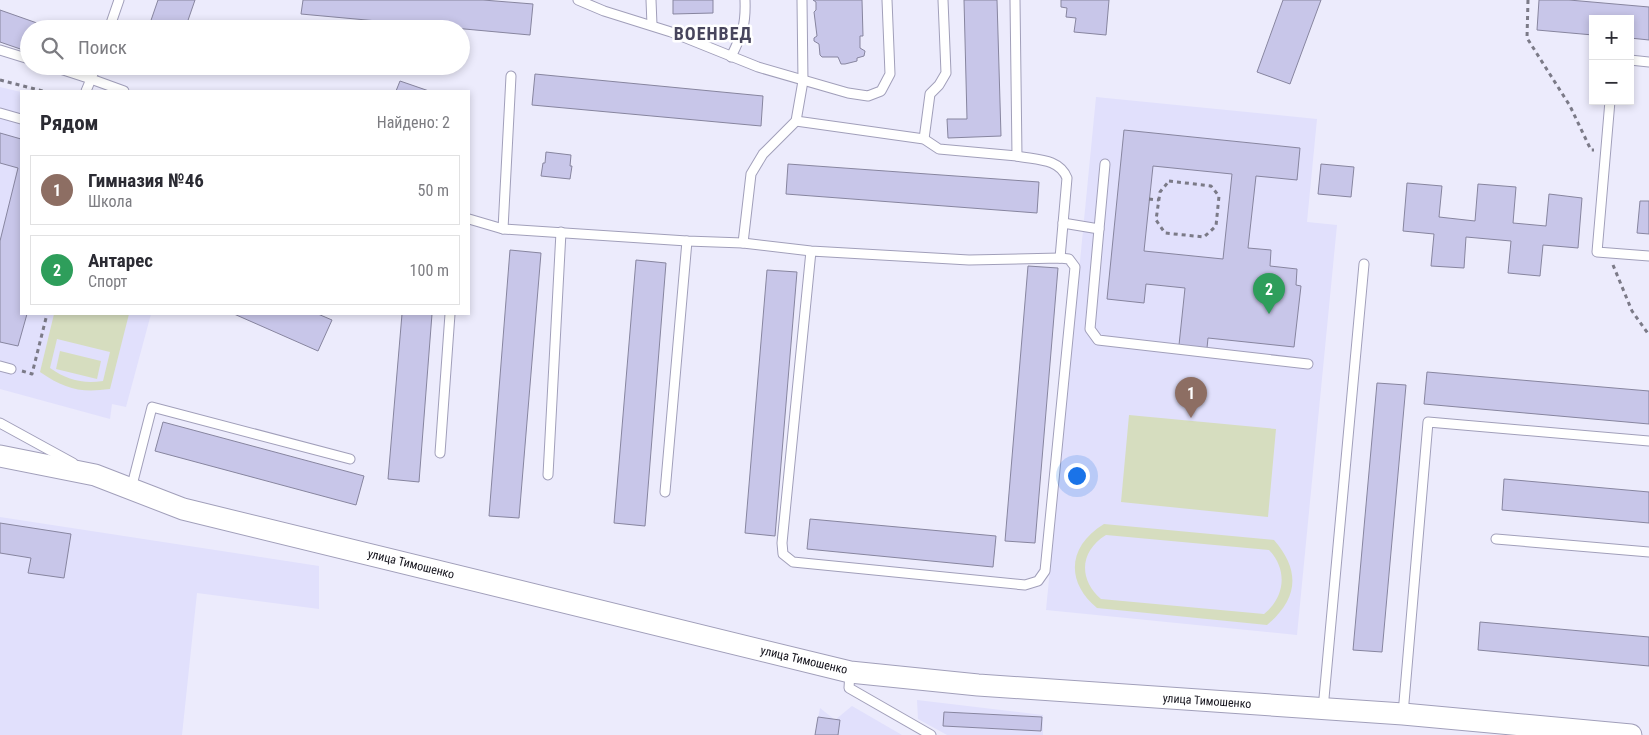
<!DOCTYPE html>
<html lang="ru">
<head>
<meta charset="utf-8">
<style>
	:root { --surface:#fff; --page:#f2f2f3; --text:#2b2b33; --muted:#7c7c81; --line:#e1e1e2; --accent:#65721e }
	body { margin:0; font-family:"Roboto Condensed",sans-serif; background:var(--page); color:var(--text) }
	.controls { position:absolute; right:15px; top:15px; display:grid; overflow:hidden; border-radius:0px; box-shadow:0 2px 8px #0003 }
	.controls button { width:45px; height:45px; display:grid; place-items:center; padding:0; border:0; border-bottom:1px solid var(--line); background:var(--surface); color:var(--text); font:25px sans-serif }
	.you { position:absolute; left:1076px; top:475px; width:18px; height:18px; margin:-12px; border:4px solid #fff; border-radius:50%; background:#1a73e8; box-shadow:0 0 0 8px #1a73e833 }
	.badge { display:grid; place-items:center; width:32px; height:32px; border-radius:50%; background:var(--accent); color:#fff; font-size:16px; font-weight:700 }
	.pin { position:absolute; translate:-50% -41px; filter:drop-shadow(0 1px 2px #0008) }
	.pin::after { content:''; position:absolute; top:26px; width:18px; height:15px; background:inherit; clip-path:polygon(0 0,100% 0,50% 100%) }
	.list { margin:0; padding:0; list-style:none }
	h2 { display:flex; justify-content:space-between; align-items:center; height:65px; margin:0; padding:0 20px; font-size:21px }
	h2 small { font-size:16px; font-weight:400; color:var(--muted) }
	.list li { display:grid; grid-template-columns:32px 1fr auto; gap:15px; align-items:center; box-sizing:border-box; height:70px; margin:0 10px 10px; padding:0 10px; border:1px solid var(--line); border-radius:0px }
	.list b { display:block; font-size:19px; white-space:nowrap }
	.list p { margin:0; font-size:16px; white-space:nowrap; color:var(--muted) }
	.list em { font-size:16px; font-style:normal; color:var(--muted) }
	.icon { flex:none; width:28px; height:28px; fill:none; stroke:currentColor; stroke-width:2; stroke-linecap:round; stroke-linejoin:round }
	.map { position:relative; flex:none; width:1649px; height:735px; overflow:hidden }
	.search { position:absolute; background:var(--surface); box-shadow:0 2px 8px #0003; left:20px; top:20px; width:450px; height:55px; display:flex; align-items:center; gap:12px; box-sizing:border-box; padding:0 18px; border-radius:28px; color:var(--muted); font-size:19px }
	.panel { position:absolute; background:var(--surface); box-shadow:0 2px 8px #0003; left:20px; top:90px; width:450px; height:225px; border-radius:0px }
	.map>svg:first-child { display:block }
</style>
</head>
<body>
<div class="map">
<svg width="1649" height="735" viewBox="0 0 1649 735">
	<rect width="100%" height="100%" fill="#ecebfc"/>
	<g fill="#e1e0fc">
		<polygon points="0,87 21,92 21,314 151,314 126,407 112,404 110,419 0,389"/>
		<polygon points="1096,97 1317,119 1307,222 1337,225 1297,635 1046,610"/>
		<polygon points="0,517 319,566 319,609 197,593 182,735 0,735"/>
		<polygon points="917,700 1043,715 1043,735 947,735 918,719"/>
		<polygon points="852,706 902,735 815,735 820,708 835,720"/>
	</g>
	<g fill="#d6ddbf" fill-rule="evenodd">
		<path d="M54 314H129L110 389C80 393 65 389 40 372ZM57 339 110 352 103 381C83 384 67 380 50 368Z"/>
		<polygon points="60,351 101,361 97,379 56,369"/>
		<polygon points="1129,415 1276,429 1268,517 1121,502"/>
		<path d="M1104 524 1274 540C1301 571 1298 599 1267 625L1097 608C1065 581 1068 546 1104 524ZM1106 535 1269 550C1288 570 1285 597 1264 614L1101 599C1078 579 1080 551 1106 535Z"/>
	</g>
	<g fill="#c8c6e9" stroke="#87859f" fill-rule="evenodd">
		<polygon points="158,0 195,0 185,29 148,29"/>
		<polygon points="303,0 483,0 533,4 530,35 301,14"/>
		<polygon points="673,0 713,0 713,13 673,14"/>
		<polygon points="862,0 863,36 860,36 860,48 865,51 864,56 857,58 857,61 845,64 841,64 838,57 822,57 820,55 819,44 814,41 814,38 817,36 814,12 816,10 816,2 813,0"/>
		<polygon points="964,0 997,0 1001,136 948,138 947,119 967,119"/>
		<polygon points="1061,0 1109,0 1106,35 1074,32 1076,18 1066,17 1067,8 1061,7"/>
		<polygon points="1283,0 1321,0 1290,84 1257,72"/>
		<polygon points="1539,0 1569,0 1649,7 1649,40 1630,38 1630,19 1593,19 1593,35 1537,30"/>
		<polygon points="0,10 54,29 29,29 29,52 0,42"/>
		<polygon points="535,74 763,96 761,126 532,105"/>
		<polygon points="400,81 429,91 396,91"/>
		<path d="M1124 130 1300 148 1297 180 1256 176 1248 248 1271 250 1270 266 1297 269 1296 285 1301 286 1294 347 1208 338 1207 348 1179 345 1185 288 1146 284 1144 303 1107 299ZM1153 166 1232 174 1223 259 1144 251Z"/>
		<polygon points="0,133 21,139 21,314 27,314 18,346 0,342 0,241 18,168 0,163"/>
		<polygon points="546,152 571,155 570,166 572,166 570,179 541,176 543,163 545,163"/>
		<polygon points="788,164 1039,182 1037,213 786,194"/>
		<polygon points="1321,164 1354,167 1351,197 1318,194"/>
		<polygon points="1407,183 1442,186 1439,217 1475,221 1478,184 1516,187 1513,223 1546,226 1549,194 1582,198 1578,248 1543,245 1540,276 1508,273 1511,241 1466,237 1464,268 1431,266 1434,234 1403,231"/>
		<polygon points="1640,201 1649,201 1649,234 1637,233"/>
		<polygon points="510,250 541,253 519,518 489,516"/>
		<polygon points="636,260 666,263 645,526 614,523"/>
		<polygon points="1028,266 1058,268 1035,543 1005,541"/>
		<polygon points="767,270 797,272 775,536 745,533"/>
		<polygon points="234,314 318,314 332,320 318,351"/>
		<polygon points="402,314 432,314 419,482 388,479"/>
		<polygon points="1427,372 1649,391 1649,424 1424,404"/>
		<polygon points="1377,383 1406,385 1382,652 1353,650"/>
		<polygon points="163,422 364,476 356,505 155,451"/>
		<polygon points="1504,479 1649,492 1649,523 1502,510"/>
		<polygon points="810,519 996,536 993,567 807,549"/>
		<polygon points="0,523 71,534 64,578 28,573 31,558 0,553"/>
		<polygon points="1480,622 1649,637 1649,666 1478,650"/>
		<polygon points="944,712 1042,717 1041,731 943,726"/>
		<polygon points="818,717 840,720 838,735 815,735"/>
	</g>
	<g fill="none" stroke-linecap="round" stroke-linejoin="round">
		<g stroke="#a19fba" stroke-width="11">
			<g id="service">
				<polyline points="578,0 604,11 671,32 758,67 848,93 868,96 881,91 890,74 887,0"/>
				<polyline points="651,0 652,25"/>
				<path d="M1015 0 1017 156C1036 160 1059 158 1067 178L1060 258"/>
				<polyline points="109,29 119,0"/>
				<polyline points="0,50 29,59"/>
				<path d="M731 57C742 34 746 26 745 0"/>
				<polyline points="1630,60 1649,62"/>
				<polyline points="51,66 91,79 86,91"/>
				<polyline points="96,66 91,79 124,91"/>
				<polyline points="1610,101 1597,252 1649,256"/>
				<polyline points="0,113 21,119"/>
				<polyline points="796,121 924,139 939,149 1017,156"/>
				<polyline points="924,139 930,94 939,85 946,73 943,0"/>
				<polyline points="469,219 503,229 687,241 743,243 811,251 969,260 1060,258 1069,259 1075,267 1045,571 1038,581 1025,585 793,562 783,554 782,543 811,251"/>
				<polyline points="1063,223 1099,229 1105,164"/>
				<polyline points="503,229 511,76"/>
				<polyline points="1099,229 1090,329 1098,340 1308,364"/>
				<polyline points="743,243 751,174 763,154 796,121 803,81 802,0"/>
				<polyline points="0,366 11,369"/>
				<polyline points="0,423 73,463"/>
				<polyline points="440,453 450,314"/>
				<polyline points="548,475 561,232"/>
				<polyline points="131,489 152,407 350,459"/>
				<polyline points="665,492 687,241"/>
				<polyline points="1496,539 1649,552"/>
				<polyline points="850,672 849,688 931,735"/>
				<polyline points="1323,709 1364,264"/>
				<polyline points="1403,714 1428,422 1649,441"/>
			</g>
		</g>
		<g stroke="#a19fba" stroke-width="23">
			<polyline id="tertiary" points="0,456 95,475 183,509 850,672 978,685 1403,714 1631,735"/>
		</g>
		<g stroke="#7b7a87" stroke-width="3" stroke-dasharray="4 4" stroke-linecap="butt">
			<polyline points="1528,0 1527,38 1570,106 1591,150 1594,150"/>
			<polyline points="0,80 43,91"/>
			<polygon points="1169,181 1211,186 1219,196 1216,226 1204,237 1165,233 1156,220 1160,192"/>
			<polyline points="1149,199 1159,200"/>
			<polyline points="1613,265 1632,311 1649,335"/>
			<polyline points="22,371 32,374 47,314"/>
		</g>
		<use href="#service" stroke="#fff" stroke-width="9"/>
		<use href="#tertiary" stroke="#fff" stroke-width="21"/>
	</g>
	<g text-anchor="middle" stroke-width="5" stroke-linejoin="round" paint-order="stroke">
		<g font-size="12" fill="#111019" stroke="#fff">
			<text transform="translate(411 564) rotate(14)" y="4">улица Тимошенко</text>
			<text transform="translate(804 660) rotate(13)" y="4">улица Тимошенко</text>
			<text transform="translate(1207 701) rotate(4)" y="4">улица Тимошенко</text>
		</g>
		<g font-size="18" font-weight="bold" letter-spacing="1" fill="#48465d" stroke="#fff">
			<text x="713" y="40">ВОЕНВЕД</text>
		</g>
	</g>
</svg>
<div class="controls">
<button>+</button>
<button>−</button>
</div>
<div class="you"></div>
<div class="pin badge" style="left:1191px;top:418px;background:#8d6e63">1</div>
<div class="pin badge" style="left:1269px;top:314px;background:#2e9e5b">2</div>
<div class="search"><svg class="icon" aria-label="search" viewBox="0 0 24 24"><circle cx="10" cy="10" r="6"/><path d="M15 15l6 6"/></svg>Поиск</div>
<section class="panel">
<h2>Рядом<small>Найдено: 2</small></h2>
<ul class="list">
<li><span class="badge" style="background:#8d6e63">1</span><div><b>Гимназия №46</b><p>Школа</p></div><em>50 m</em></li>
<li><span class="badge" style="background:#2e9e5b">2</span><div><b>Антарес</b><p>Спорт</p></div><em>100 m</em></li>
</ul>
</section>
</div>
</body>
</html>
